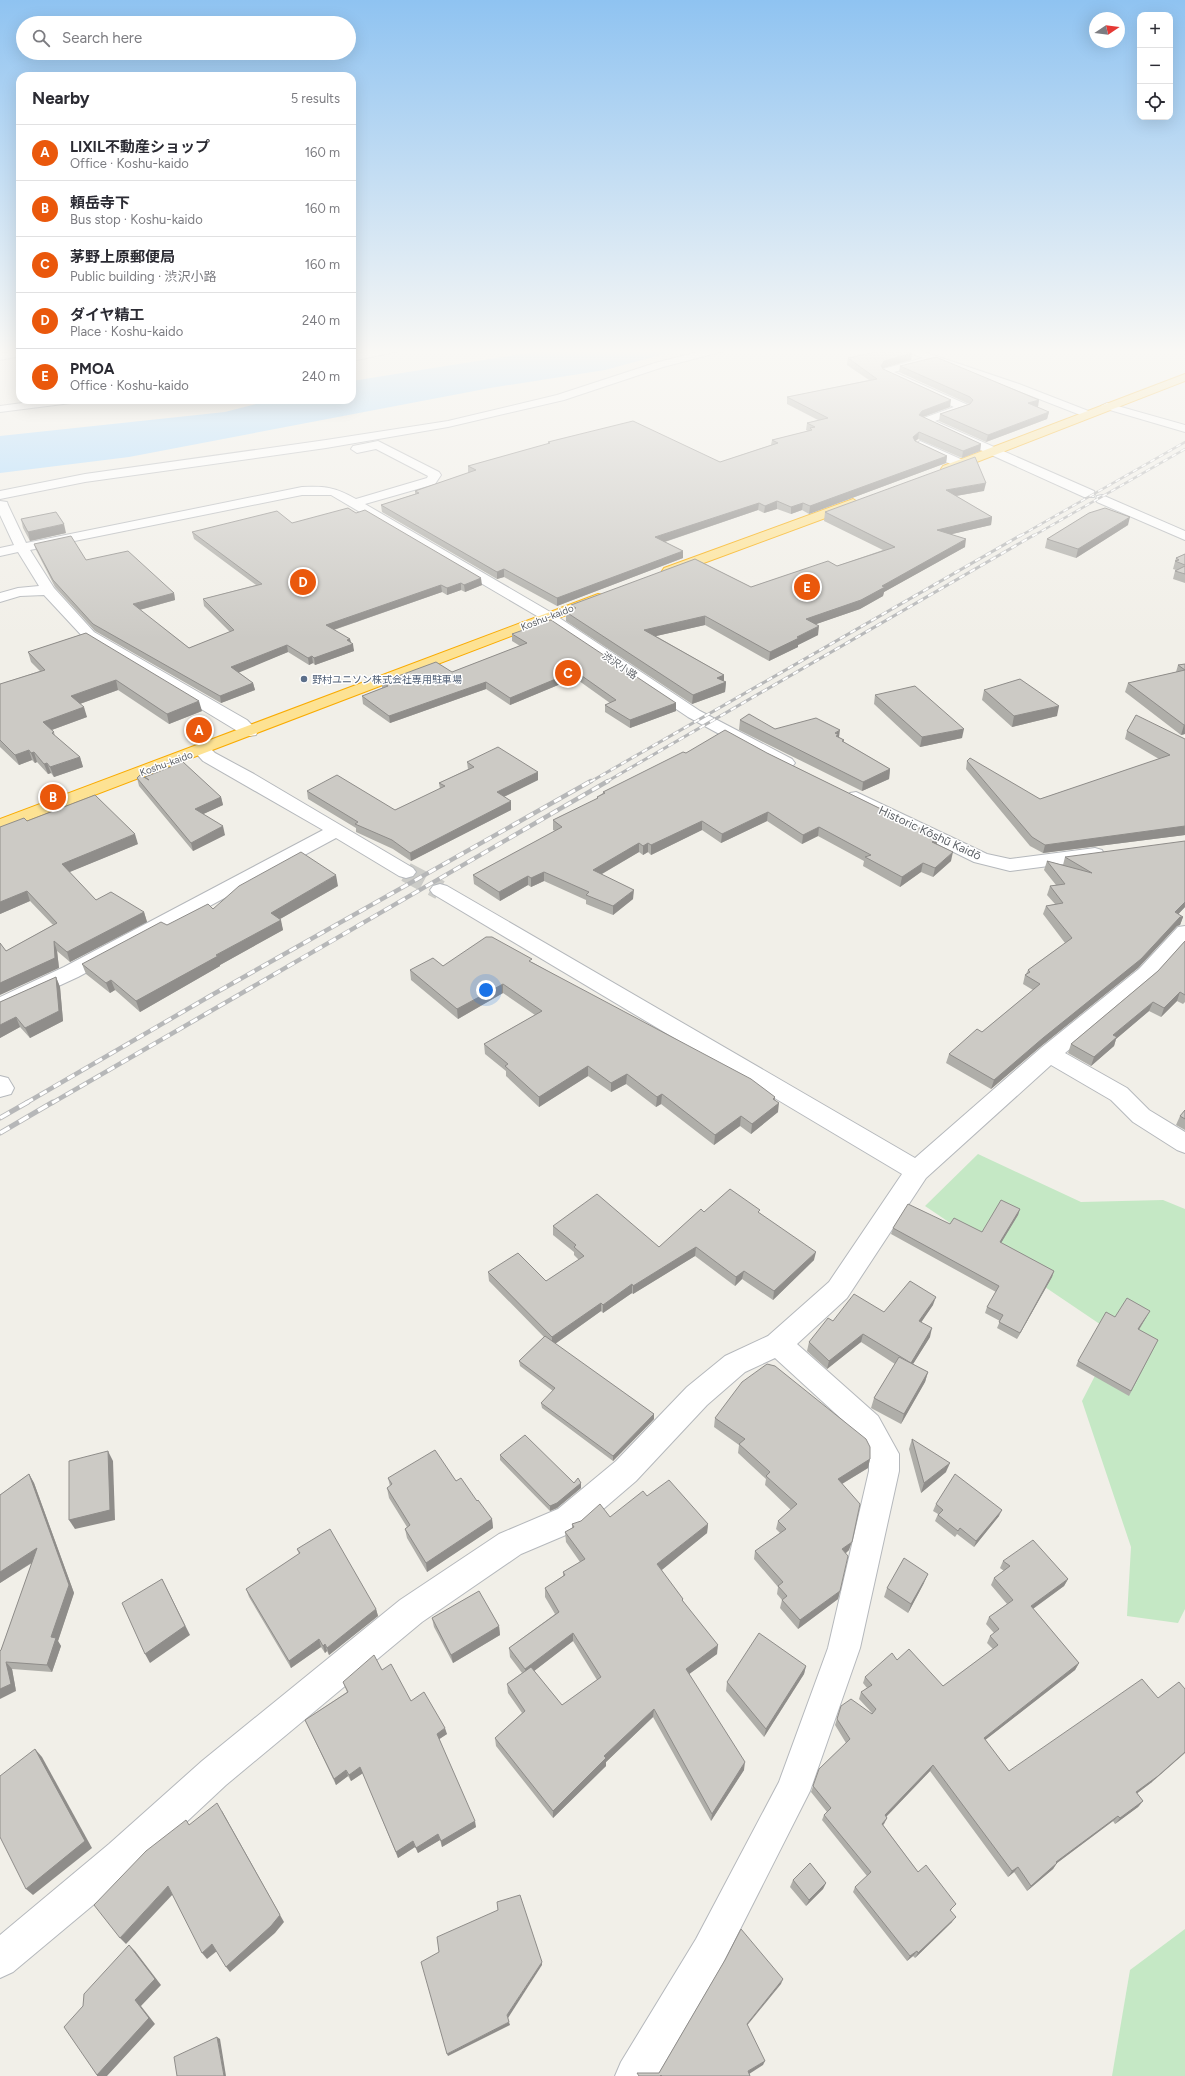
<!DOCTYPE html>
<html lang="en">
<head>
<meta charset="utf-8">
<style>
	:root { --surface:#fff; --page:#f7f7f7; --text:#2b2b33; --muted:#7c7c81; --line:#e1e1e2; --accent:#ea580c }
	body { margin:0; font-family:Figtree,"Noto Sans JP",sans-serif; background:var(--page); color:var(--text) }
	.controls { position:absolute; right:12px; top:12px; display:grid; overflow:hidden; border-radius:8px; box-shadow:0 4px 16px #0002 }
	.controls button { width:36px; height:36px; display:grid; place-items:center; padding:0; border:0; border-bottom:1px solid var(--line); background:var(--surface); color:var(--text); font:20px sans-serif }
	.compass { position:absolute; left:1089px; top:12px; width:36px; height:36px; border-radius:50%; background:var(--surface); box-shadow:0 4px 16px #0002; rotate:77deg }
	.you { position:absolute; left:486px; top:990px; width:14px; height:14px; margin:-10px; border:3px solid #fff; border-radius:50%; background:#1a73e8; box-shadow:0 0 0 6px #1a73e833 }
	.badge { display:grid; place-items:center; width:26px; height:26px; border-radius:50%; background:var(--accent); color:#fff; font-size:13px; font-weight:700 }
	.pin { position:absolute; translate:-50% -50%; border:2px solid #fff; box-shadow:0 1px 4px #0006 }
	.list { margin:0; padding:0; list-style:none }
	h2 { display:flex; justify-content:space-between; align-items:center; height:52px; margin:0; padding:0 16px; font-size:17px }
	h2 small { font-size:13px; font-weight:400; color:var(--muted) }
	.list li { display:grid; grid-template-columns:26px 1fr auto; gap:12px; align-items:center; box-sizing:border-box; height:56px; padding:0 16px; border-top:1px solid var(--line) }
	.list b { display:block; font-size:15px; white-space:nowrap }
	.list p { margin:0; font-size:13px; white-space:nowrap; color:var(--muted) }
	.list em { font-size:13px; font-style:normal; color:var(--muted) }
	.icon { flex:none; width:22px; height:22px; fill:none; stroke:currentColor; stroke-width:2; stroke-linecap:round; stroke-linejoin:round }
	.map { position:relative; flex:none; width:1185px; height:2076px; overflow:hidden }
	.search { position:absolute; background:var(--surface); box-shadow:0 4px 16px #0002; left:16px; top:16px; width:340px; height:44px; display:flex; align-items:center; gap:10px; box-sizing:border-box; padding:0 14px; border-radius:22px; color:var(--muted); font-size:15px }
	.panel { position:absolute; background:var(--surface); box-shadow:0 4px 16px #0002; left:16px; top:72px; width:340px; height:332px; border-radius:12px }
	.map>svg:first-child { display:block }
</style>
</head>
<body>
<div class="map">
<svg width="1185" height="2076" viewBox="0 0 1185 2076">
	<rect width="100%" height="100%" fill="#f1efe8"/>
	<g fill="#c5e8c5">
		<polygon points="978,1154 1081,1202 1163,1200 1185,1209 1185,1609 1178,1623 1127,1616 1131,1547 1082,1401 1116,1335 925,1206"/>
		<polygon points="1185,1929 1185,2076 1112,2076 1130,1970"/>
	</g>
	<polygon fill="#aadaff" points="553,349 683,349 605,370 490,388 129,457 0,473 0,436 225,412 271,400 352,400 352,381"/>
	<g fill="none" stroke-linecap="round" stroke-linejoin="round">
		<polyline stroke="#ccccc8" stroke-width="20" stroke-dasharray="20 10" stroke-linecap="butt" points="406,872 440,890"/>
		<g stroke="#b5b8bc" stroke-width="2">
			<g id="minor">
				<polygon points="381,349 400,349 399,351 352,361 352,355"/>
				<polygon points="709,349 725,349 724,351 663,367 564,400 448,427 326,448 85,482 0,499 0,491 85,474 326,440 448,421 557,395 655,363"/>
				<polygon points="901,349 915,349 1019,384 1091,412 1093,414 1091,416 1083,416 1011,388 932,361 894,372 968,405 970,407 968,409 935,421 1094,491 1095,494 1094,497 1084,497 921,423 919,421 921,419 954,407 883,375 882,373 883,369 923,358"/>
				<polygon points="20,350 20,356 0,360 0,354"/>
				<polygon points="45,400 77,400 71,403 0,412 0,406"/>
				<polygon points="1107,403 1185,425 1185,432 1103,408 1101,406"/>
				<path d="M378 441 439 472 441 475 435 484 365 504 552 613 700 711 792 759 795 763 792 767 786 768 780 767 688 717 542 619 331 495H302L30 550 54 588 94 632 247 720 258 731 256 735 250 736 244 735 84 638 44 595 20 596 0 602V593L18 588 39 586 18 552 0 556V548L14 545 0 515V501L7 502 8 505 26 543 302 487C325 486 335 487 356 499L427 478 428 476 376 449 357 453 351 449 353 446Z"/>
				<polygon points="920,441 965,461 967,464 961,468 957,467 916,448 914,445"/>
				<polygon points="1102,495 1185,531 1185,540 1097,502 1096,499 1097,496"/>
				<polygon points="202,745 208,746 215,753 254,774 413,868 416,872 413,876 406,878 399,876 336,838 78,977 0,1013 0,997 64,967 323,830 203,761 193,750 196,746"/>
				<polygon points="856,792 987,854 1010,859 1095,848 1102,850 1104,854 1102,858 1095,860 1010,871 974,862 850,801 847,797 850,793"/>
				<polygon points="440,884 447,886 915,1158 1041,1048 1139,969 1178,927 1185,926 1185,944 1153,979 1065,1053 1127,1088 1149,1110 1185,1132 1185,1153 1177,1150 1133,1122 1111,1100 1051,1065 926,1178 847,1298 797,1344 878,1416 899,1454 899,1471 860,1648 810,1791 722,1965 657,2076 615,2076 621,2062 696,1939 779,1782 828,1648 869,1471 869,1456 858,1434 775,1358 745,1372 707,1405 636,1481 580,1529 521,1554 422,1622 226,1785 135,1870 13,1972 0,1978 0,1935 109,1844 202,1761 400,1600 499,1534 558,1509 616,1461 687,1387 725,1356 768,1336 829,1282 902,1174 433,894 430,890 433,886"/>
				<polygon points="0,1076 8,1078 14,1088 11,1094 0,1097"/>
			</g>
		</g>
		<g stroke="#f9ab00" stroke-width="2">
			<g id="highway">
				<polygon points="1185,374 1185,381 951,472 943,472 941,469 943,466"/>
				<polygon points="853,499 859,503 858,506 674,574 664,574 662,571 664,568"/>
				<polygon points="598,594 603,595 605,598 603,601 0,831 0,819"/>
			</g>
		</g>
		<use href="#minor" fill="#fff" fill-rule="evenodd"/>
		<use href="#highway" fill="#fde293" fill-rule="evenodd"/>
		<g stroke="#b6b7b8" stroke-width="2.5">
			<g id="rail-far3">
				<polyline points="1020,536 1185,442"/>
				<polyline points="1033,536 1185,449"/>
			</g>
		</g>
		<g stroke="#b6b7b8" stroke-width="3">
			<g id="rail-far2">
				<polyline points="590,782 1021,535"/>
				<polyline points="606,782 1034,535"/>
			</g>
		</g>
		<g stroke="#b6b7b8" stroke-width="4.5">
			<g id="rail-far1">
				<polyline points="26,1103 210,996 591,781"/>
				<polyline points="52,1103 608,781"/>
			</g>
		</g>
		<g stroke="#b6b7b8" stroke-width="5">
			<g id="rail">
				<polyline points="0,1118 28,1102"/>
				<polyline points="0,1133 53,1102"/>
			</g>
		</g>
		<use href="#rail-far3" stroke="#fff" stroke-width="1.5" stroke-dasharray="5" stroke-linecap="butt"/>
		<use href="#rail-far2" stroke="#fff" stroke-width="2" stroke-dasharray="6" stroke-linecap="butt"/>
		<use href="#rail-far1" stroke="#fff" stroke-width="3" stroke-dasharray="8" stroke-linecap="butt"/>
		<use href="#rail" stroke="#fff" stroke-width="3.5" stroke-dasharray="11" stroke-linecap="butt"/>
	</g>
	<g fill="#afaea9" fill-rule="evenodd">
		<polygon points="912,353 911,360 883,368 883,369 950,407 923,417 981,444 980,451 962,458 918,439 915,441 947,456 946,463 809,514 802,510 791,514 777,509 764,513 758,510 665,542 683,558 557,606 504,577 497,579 382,512 381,505 415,494 415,491 468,473 468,466 548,444 548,442 720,462 771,445 772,440 808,431 806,430 807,423 818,420 787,404 787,397 869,380 847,365 848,358"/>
		<polygon points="900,366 1039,400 1037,407 1049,412 1047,419 986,442 939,421 940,414 969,404 899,372"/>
		<polygon points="984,491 956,496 992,517 991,525 952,534 965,547 884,592 883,596 860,609 816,624 818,635 798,645 798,647 769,661 705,625 656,636 724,675 724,682 726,682 725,692 692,704 566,621 566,612 571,610 571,605 751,587 837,566 883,550 824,521 825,512"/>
		<polygon points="21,519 66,533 30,541 23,528"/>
		<polygon points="292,523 482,585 465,592 461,590 447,595 442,592 334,630 350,639 354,651 315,665 313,663 309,665 288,652 238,672 253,683 255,690 221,703 95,631 55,587 36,550 34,544 86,560 174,593 175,600 140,610 189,648 230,632 204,606 203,599 256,585 194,539 192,532"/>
		<polygon points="1128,525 1076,558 1045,548 1047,539"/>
		<polygon points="1185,554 1185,583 1173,579 1175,571 1176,570 1173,569 1176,558"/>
		<polygon points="86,633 202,711 169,724 118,690 80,704 87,717 52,730 54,732 55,736 80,757 83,767 54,777 51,773 48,774 37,762 35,763 32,760 19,765 0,747 0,684 40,671 31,662 28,652"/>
		<polygon points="512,634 676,703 676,711 630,728 605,712 605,705 610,703 575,678 510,705 486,689 390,723 363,704 362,696 382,688 382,682 452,672 520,646 512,641"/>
		<polygon points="1185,664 1185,734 1181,735 1125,692 1128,683 1176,672 1178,665"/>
		<polygon points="984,690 1057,716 1012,727 982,700"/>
		<polygon points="875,695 962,738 920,747 874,704"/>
		<polygon points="740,720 775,729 839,737 844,740 844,742 890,769 889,779 862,791 739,730"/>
		<polygon points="1127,731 1185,739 1185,835 1043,853 1030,846 966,769 967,761 1040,799 1159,759 1125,739"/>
		<polygon points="686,753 767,753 938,837 937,844 951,861 933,877 921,872 900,887 863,866 864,861 818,836 802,844 767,821 721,843 702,830 651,855 648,852 643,855 639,852 602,874 633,899 613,915 586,904 586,900 544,881 531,887 528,885 500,901 474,884 473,875 555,831 553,830 553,820 597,799 597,797 603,793 603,792"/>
		<polygon points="467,762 538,772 538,780 504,797 511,810 411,861 393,849 356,832 356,828 308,799 307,791 395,810 440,789 439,783 468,769"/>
		<polygon points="145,777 221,797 223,805 203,814 225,835 193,851 139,786 137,778 146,778"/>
		<polygon points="27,821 138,844 69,872 96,900 144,912 147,922 70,962 57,951 59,968 6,951 53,925 30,901 0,914 0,827"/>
		<polygon points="1065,857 1185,907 1178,914 1183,917 1180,925 1177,926 1138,968 1040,1047 991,1089 946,1063 949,1054 982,1032 1033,990 1023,984 1025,975 1026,974 1028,970 1065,943 1043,914 1046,906 1055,904 1047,895 1050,886 1056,885 1044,870 1047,861 1063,865"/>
		<polygon points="338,886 280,919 283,930 220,965 220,966 140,1012 115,990 110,993 86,974 82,964 167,925 213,909"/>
		<polygon points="1185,941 1185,1002 1183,1004 1177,1001 1161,1017 1149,1011 1116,1039 1114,1046 1091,1066 1068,1053 1071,1044 1158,971"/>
		<polygon points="532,962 775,1100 778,1112 751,1134 740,1126 714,1145 661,1104 656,1107 626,1084 611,1092 588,1076 539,1107 506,1076 506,1071 485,1054 484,1044 535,1015 503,993 458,1019 411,980 410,970"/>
		<polygon points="56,977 60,987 63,1021 30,1038 20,1027 0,1038 0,1002"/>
		<polygon points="1185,1110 1185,1130 1176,1125 1180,1116"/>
		<polygon points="1020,1209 1018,1215 1001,1243 1054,1271 1052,1277 1017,1339 997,1328 1000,1321 985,1313 987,1307 996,1292 891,1234 893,1228 950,1224 982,1232"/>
		<polygon points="704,1212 760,1213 814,1260 773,1300 742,1279 735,1286 695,1256 633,1294 632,1293 603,1313 601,1311 555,1344 654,1414 654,1419 613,1461 542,1408 541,1403 553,1391 520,1366 519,1361 544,1337 489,1281 488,1272 546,1281 579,1260 574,1255 574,1252 553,1235 553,1226 659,1247"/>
		<polygon points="933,1305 921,1322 930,1337 913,1364 928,1372 925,1382 901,1424 871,1408 874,1398 895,1364 861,1342 827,1369 807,1351 809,1342 833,1321"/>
		<polygon points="1147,1316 1139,1330 1158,1340 1129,1396 1076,1366 1078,1361 1115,1317"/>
		<polygon points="715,1418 870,1459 868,1468 842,1484 849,1550 846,1553 840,1591 838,1599 798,1629 780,1608 782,1600 777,1594 778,1587 754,1559 755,1551 780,1533 776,1529 778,1521 791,1510 765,1485 766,1479 738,1453 739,1445 714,1427"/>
		<polygon points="912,1439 946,1472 921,1493 909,1449"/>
		<polygon points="500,1455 574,1483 581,1488 557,1508 550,1511 500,1460"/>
		<polygon points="29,1474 34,1483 74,1593 58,1641 61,1646 52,1672 12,1669 16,1691 1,1650 32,1563 0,1583 0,1495"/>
		<polygon points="388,1478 456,1481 477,1501 492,1519 493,1528 427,1572 407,1538 405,1529 407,1527 389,1498 387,1488 390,1486"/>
		<path d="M647 1496 708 1524 707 1533 661 1570 683 1599V1601L717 1654 689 1674 744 1770 711 1821 653 1717 606 1762V1766L553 1818 496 1746 495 1738 522 1713 508 1693 507 1684 522 1673 510 1657 509 1648 555 1614 545 1597V1588L563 1576V1572L580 1562 566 1542 565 1532 572 1528V1524L610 1517ZM573 1641 597 1680 562 1705 534 1671Z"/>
		<polygon points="936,1504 999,1516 974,1547 957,1534 955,1537 935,1521 938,1514 933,1511"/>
		<polygon points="297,1549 376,1609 378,1616 329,1655 327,1651 325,1653 321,1647 291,1668 249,1597 246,1589 299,1554"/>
		<polygon points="1003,1561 1068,1579 1064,1586 1033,1609 1079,1663 1075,1670 985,1740 1009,1771 1152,1782 1137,1793 1143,1801 1138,1807 1115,1824 1113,1821 1057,1863 1053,1869 1027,1891 1014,1872 1008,1877 930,1771 886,1817 887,1818 883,1825 918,1872 952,1909 950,1911 952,1922 915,1958 913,1956 907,1961 853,1892 855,1887 867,1876 822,1820 824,1815 827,1812 811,1792 819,1769 846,1743 835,1725 841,1706 872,1713 859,1699 861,1692 867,1688 863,1683 865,1677 897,1660 943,1686 993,1649 987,1643 990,1636 994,1633 986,1624 989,1617 1007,1604 991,1585 994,1578 1004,1571 1000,1568"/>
		<polygon points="924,1583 908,1613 884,1597 887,1588"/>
		<polygon points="432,1618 499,1626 500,1635 453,1663 434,1627"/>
		<polygon points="806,1666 804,1674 764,1737 726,1691 727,1682"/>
		<polygon points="382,1670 411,1701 447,1734 439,1739 476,1827 442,1847 440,1840 418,1853 415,1847 398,1858 363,1773 351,1781 348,1776 336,1785 305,1720 347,1692 343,1682"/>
		<polygon points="793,1880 826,1883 823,1889 806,1906 790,1887"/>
	</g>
	<g fill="#8f8d8a">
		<polygon points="912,353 911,360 883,368 881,373 881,366 884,361"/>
		<polygon points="951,400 950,407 920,418 919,415 922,411"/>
		<polygon points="1039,400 1038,407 1027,410 1028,403"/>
		<polygon points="1049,412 1047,419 986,442 988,435"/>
		<polygon points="919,432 918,439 912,444 913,437"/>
		<polygon points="981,444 980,451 962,458 963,451"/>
		<polygon points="947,456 946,463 809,514 810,506"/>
		<polygon points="986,483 984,491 944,498 946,490"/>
		<polygon points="777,501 777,509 764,513 765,506"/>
		<polygon points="759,503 758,510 655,545 655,537"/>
		<polygon points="803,503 802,510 791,514 791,507"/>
		<polygon points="992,517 991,525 935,538 937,530"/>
		<polygon points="1130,517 1128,525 1076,558 1078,549"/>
		<polygon points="64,524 66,533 30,541 28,532"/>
		<polygon points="966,539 965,547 884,592 883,596 860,609 805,628 806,619 882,586"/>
		<polygon points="683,551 683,558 557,606 557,598"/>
		<polygon points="504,569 504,577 497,579 497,572"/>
		<polygon points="481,578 482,585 465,592 464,585"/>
		<polygon points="461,583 461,590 447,595 447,588"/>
		<polygon points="441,585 442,592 327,632 326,625"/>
		<polygon points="174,593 175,600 135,611 133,604"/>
		<polygon points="705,616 705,625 643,639 644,630"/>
		<polygon points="819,626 818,635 798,645 798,647 769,661 770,652 797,637"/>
		<polygon points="350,639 351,644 353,644 354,651 315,665 314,658"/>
		<polygon points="287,645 288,652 233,675 231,667"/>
		<polygon points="312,656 313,663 309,665 308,658"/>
		<polygon points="575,671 575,678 510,705 510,698"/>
		<polygon points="724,675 724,683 726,682 725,692 692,704 693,695 717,678"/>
		<polygon points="116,680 118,690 74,706 71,696"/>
		<polygon points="486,682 486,689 390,723 389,716"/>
		<polygon points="253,683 255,690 221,703 220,696"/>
		<polygon points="199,701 202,711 169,724 167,714"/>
		<polygon points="676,703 676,711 630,728 630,720"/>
		<polygon points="1059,706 1057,716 1012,727 1014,716"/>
		<polygon points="84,707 87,717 46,732 43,722"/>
		<polygon points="1184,725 1185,725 1185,734 1181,735"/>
		<polygon points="964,729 962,738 920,747 922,737"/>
		<polygon points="840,730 838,744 835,733"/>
		<polygon points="29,750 32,760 19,765 15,755"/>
		<polygon points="34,752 37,762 35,763 31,753"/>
		<polygon points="80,757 83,767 54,777 50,767"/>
		<polygon points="47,763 51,773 48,774 44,764"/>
		<polygon points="890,769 889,779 862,791 863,782"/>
		<polygon points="538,772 538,780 497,800 497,792"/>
		<polygon points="221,797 223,805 197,817 195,809"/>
		<polygon points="511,801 511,810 411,861 410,853"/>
		<polygon points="768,812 767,821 721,843 722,834"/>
		<polygon points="702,821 702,830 651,855 651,845"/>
		<polygon points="223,826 225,835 193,851 191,843"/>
		<polygon points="1185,826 1185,835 1043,853 1045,845"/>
		<polygon points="819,827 818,836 802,844 803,835"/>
		<polygon points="135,834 138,844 65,874 62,864"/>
		<polygon points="938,837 936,847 932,842"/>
		<polygon points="639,843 639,852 593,879 593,870"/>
		<polygon points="648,843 648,852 643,855 643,846"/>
		<polygon points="953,852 951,861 933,877 935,868"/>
		<polygon points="923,863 921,872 900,887 902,877"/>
		<polygon points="544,872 544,881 531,887 531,878"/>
		<polygon points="336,875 338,886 273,923 271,913"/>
		<polygon points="528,876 528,885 500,901 499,892"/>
		<polygon points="634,890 633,899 613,915 613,906"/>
		<polygon points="27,891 30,901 0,914 0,902"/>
		<polygon points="1185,902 1185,907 1172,921 1175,912"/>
		<polygon points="144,912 147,922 70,962 67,952"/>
		<polygon points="1180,917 1183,917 1180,925 1177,926 1138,968 1040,1047 991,1089 994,1080"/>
		<polygon points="281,920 283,930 220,965 220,966 140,1012 136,1001 216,955"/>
		<polygon points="54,941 57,951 59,968 0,995 0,983"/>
		<polygon points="56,977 60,987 63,1021 30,1038 25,1028"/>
		<polygon points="111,980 115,990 110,993 106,983"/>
		<polygon points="503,984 503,993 458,1019 457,1009"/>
		<polygon points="1180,992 1177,1001 1161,1017 1164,1008"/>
		<polygon points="1153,1002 1149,1011 1116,1039 1114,1046 1091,1066 1094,1057 1113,1035"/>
		<polygon points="16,1017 20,1027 0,1038 0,1025"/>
		<polygon points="588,1066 588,1076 539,1107 539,1097"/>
		<polygon points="627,1074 626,1084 611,1092 611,1083"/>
		<polygon points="662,1094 661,1104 656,1107 657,1097"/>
		<polygon points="775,1097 774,1106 779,1103 778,1112 751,1134 752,1124 773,1099"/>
		<polygon points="741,1116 740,1126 714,1145 715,1135"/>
		<polygon points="1020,1209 1018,1215 998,1248 1000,1242"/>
		<polygon points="696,1247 695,1256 633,1294 633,1286"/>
		<polygon points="816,1252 814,1260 773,1300 774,1291"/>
		<polygon points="744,1271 742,1279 735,1286 736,1277"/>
		<polygon points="1054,1271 1052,1277 1017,1339 1020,1333"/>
		<polygon points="632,1284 632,1293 603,1313 603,1305"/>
		<polygon points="936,1297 933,1305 916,1330 919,1321"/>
		<polygon points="601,1303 601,1311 552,1346 552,1337"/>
		<polygon points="1150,1311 1147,1316 1136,1334 1138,1329"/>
		<polygon points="932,1328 930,1337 908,1372 911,1363"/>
		<polygon points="863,1334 861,1342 827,1369 829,1361"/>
		<polygon points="928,1372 925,1382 901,1424 904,1414"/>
		<polygon points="654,1414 654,1419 613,1461 613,1456"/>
		<polygon points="108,1451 113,1461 115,1520 75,1529 69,1520"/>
		<polygon points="870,1459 868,1468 835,1488 838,1479"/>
		<polygon points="950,1463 946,1472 921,1493 924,1483"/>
		<polygon points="29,1474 34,1483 74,1593 58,1641 61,1646 52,1672 47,1665 51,1637"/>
		<polygon points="581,1483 581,1488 557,1508 550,1511 550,1506"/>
		<polygon points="1002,1510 999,1516 974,1547 976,1541"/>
		<polygon points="492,1519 493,1528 427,1572 426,1563"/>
		<polygon points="708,1524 707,1533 657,1574 657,1564"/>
		<polygon points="852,1542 849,1550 840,1558 842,1549"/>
		<polygon points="37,1548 42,1556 0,1583 0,1572"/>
		<polygon points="928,1574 924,1583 908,1613 911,1604"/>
		<polygon points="162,1579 190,1635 150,1663 145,1654"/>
		<polygon points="1068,1579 1064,1586 1027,1613 1031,1606"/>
		<polygon points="840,1591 838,1599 798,1629 800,1620"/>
		<polygon points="376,1609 378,1616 329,1655 327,1648"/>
		<polygon points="499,1626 500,1635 453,1663 451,1655"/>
		<polygon points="573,1633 573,1641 525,1678 525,1669"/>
		<polygon points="319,1639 321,1647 291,1668 289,1661"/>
		<polygon points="325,1644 327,1651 325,1653 323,1646"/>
		<polygon points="718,1645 717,1654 685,1677 686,1669"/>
		<polygon points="6,1662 12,1669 16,1691 0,1699 0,1689"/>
		<polygon points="1079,1663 1075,1670 980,1744 984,1738"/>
		<polygon points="806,1666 804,1674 764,1737 766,1729"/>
		<polygon points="654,1709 653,1717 606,1762 606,1766 553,1818 553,1811 604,1756"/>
		<polygon points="445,1728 447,1734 438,1740 437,1734"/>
		<polygon points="35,1749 42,1757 92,1848 33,1895 26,1889"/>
		<polygon points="1185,1752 1185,1753 1152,1782 1131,1798 1136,1792"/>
		<polygon points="745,1762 744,1770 711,1821 712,1814"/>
		<polygon points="933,1765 930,1771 882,1821 885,1815"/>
		<polygon points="360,1767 363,1773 351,1781 349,1775"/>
		<polygon points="346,1770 348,1776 336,1785 334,1779"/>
		<polygon points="1143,1801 1138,1807 1115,1824 1120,1818"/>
		<polygon points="222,1811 284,1922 275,1933 230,1972 226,1967"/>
		<polygon points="1118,1816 1113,1821 1057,1863 1053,1869 1027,1891 1031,1886 1056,1862"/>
		<polygon points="887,1818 884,1824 879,1829 882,1824"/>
		<polygon points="475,1821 476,1827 442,1847 441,1841"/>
		<polygon points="438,1834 440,1840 418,1853 416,1848"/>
		<polygon points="413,1841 415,1847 398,1858 396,1852"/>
		<polygon points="1018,1867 1014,1872 1008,1877 1012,1871"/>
		<polygon points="826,1883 823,1889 806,1906 809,1900"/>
		<polygon points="168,1886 174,1893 126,1944 120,1938"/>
		<polygon points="956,1917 952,1922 915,1958 918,1953"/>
		<polygon points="212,1944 217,1951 207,1959 202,1953"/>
		<polygon points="129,1945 135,1951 161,1985 141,2006 155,2024 107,2076 97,2076 97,2075 135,2000"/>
		<polygon points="917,1951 913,1956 907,1961 910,1956"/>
		<polygon points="542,1962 542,1965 508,2018 507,2015"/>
		<polygon points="783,1979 781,1984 745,2028 747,2024"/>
		<polygon points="509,2022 510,2025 448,2056 447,2054"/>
		<polygon points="217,2037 220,2039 226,2076 224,2076"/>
		<polygon points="765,2061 763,2065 746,2076 748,2071"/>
	</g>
	<g fill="#cccac5" stroke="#8f8d8a">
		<polygon points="890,349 901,349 912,353 884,361 881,366 883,369 951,400 922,411 919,415 981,444 963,451 919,432 913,437 915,441 947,456 810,506 803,503 791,507 777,501 765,506 759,503 655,537 683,551 557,598 504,569 497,572 381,505 419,493 415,491 476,470 468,466 550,443 548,442 633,421 720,462 778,443 772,440 812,430 810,428 815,427 807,423 828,418 787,397 877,379 848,358"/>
		<polygon points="936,357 1039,400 1028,403 1049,412 988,435 940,414 970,404 973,400 970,397 900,366"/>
		<polygon points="975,457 986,483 946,490 992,517 937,530 966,539 882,586 885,587 861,600 806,619 819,626 797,637 799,638 770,652 705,616 644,630 724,675 717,678 726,682 693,695 566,612 576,608 571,605 695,559 751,587 828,561 837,566 895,547 825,512"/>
		<polygon points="348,508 356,513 365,510 481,578 464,585 461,583 447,588 441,585 326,625 350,639 347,640 353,644 314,658 312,656 308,658 287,645 231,667 253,683 220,696 93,624 53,580 34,544 71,536 86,560 128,551 174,593 133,604 189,648 234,630 203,599 262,584 192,532 277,511 292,523"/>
		<polygon points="1105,508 1130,517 1078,549 1047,539 1089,513"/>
		<polygon points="56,512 64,524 28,532 21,519"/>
		<polygon points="1185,554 1185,565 1175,561 1179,560 1176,558"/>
		<polygon points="1185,566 1185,574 1175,571"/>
		<polygon points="551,620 676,703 630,720 605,705 616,700 575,671 510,698 486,682 389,716 362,696 388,686 382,682 436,662 452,672 527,643 512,634"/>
		<polygon points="86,633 199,701 167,714 116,680 71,696 84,707 43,722 54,732 52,733 80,757 50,767 47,763 44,764 34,752 31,753 29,750 15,755 0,740 0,684 45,670 28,652"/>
		<polygon points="1185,664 1185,725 1184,725 1128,683 1185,670 1178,665"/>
		<polygon points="1020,679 1059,706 1014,716 984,690"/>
		<polygon points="915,686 964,729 922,737 875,695"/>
		<polygon points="749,714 775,729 816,718 840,730 835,733 839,735 836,736 844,740 842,741 890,769 863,782 740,720"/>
		<polygon points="1136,715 1185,739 1185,826 1045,845 1032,837 967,761 970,758 1040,799 1170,755 1127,731"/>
		<polygon points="725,730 767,753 938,837 932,842 953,852 935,868 923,863 902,877 865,857 871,855 819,827 803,835 768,812 722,834 702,821 651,845 648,843 643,846 639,843 593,870 634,890 613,906 586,895 589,892 544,872 531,878 528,876 499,892 473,875 562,827 553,820 598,798 597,797 605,793 603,792 683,752 686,753"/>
		<polygon points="498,747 538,772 497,792 511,801 410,853 392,840 355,824 358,822 307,791 337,775 395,810 445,786 439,783 474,767 467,762"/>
		<polygon points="183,762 221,797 195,809 223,826 191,843 137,778 140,775 149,780 145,777"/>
		<polygon points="95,795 135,834 62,864 96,900 111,892 144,912 67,952 54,941 55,958 0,983 0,943 6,951 57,923 27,891 0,902 0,827 24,818 27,821"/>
		<polygon points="1185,841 1185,902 1175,912 1183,917 1180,917 1141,959 1043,1038 994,1080 949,1054 977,1029 982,1032 1040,984 1025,975 1030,972 1028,970 1072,938 1046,906 1063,903 1050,886 1065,884 1047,861 1092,873 1065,857"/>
		<polygon points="301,852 336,875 271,913 281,920 216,955 218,956 136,1001 111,980 106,983 82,964 161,922 167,925 208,904 213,909 239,886"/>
		<polygon points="486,937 492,937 532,959 529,961 751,1079 775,1097 773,1099 779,1103 752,1124 741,1116 715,1135 662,1094 657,1097 627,1074 611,1083 588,1066 539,1097 505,1066 508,1064 484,1044 542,1011 503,984 457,1009 410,970 433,958 443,966"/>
		<polygon points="1185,941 1185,995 1180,992 1164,1008 1153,1002 1113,1035 1117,1037 1094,1057 1071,1044 1158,971"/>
		<polygon points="56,977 59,1011 25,1028 16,1017 0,1025 0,1002"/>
		<polygon points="1185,1110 1185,1119 1180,1116"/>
		<polygon points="730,1189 760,1210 758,1212 816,1252 774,1291 744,1271 736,1277 696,1247 633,1286 632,1284 603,1305 601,1303 552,1337 488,1272 518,1253 546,1281 584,1256 574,1247 576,1245 553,1226 597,1194 659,1247 701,1209 704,1212"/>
		<polygon points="1001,1200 1020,1209 1000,1242 1054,1271 1020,1333 999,1322 1003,1315 987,1307 999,1286 893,1228 908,1204 950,1224 954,1218 982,1232"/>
		<polygon points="910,1281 936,1297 919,1321 932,1328 911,1363 863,1334 829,1361 809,1342 828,1318 833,1321 854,1294 884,1312"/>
		<polygon points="1127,1298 1150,1311 1138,1329 1158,1340 1131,1391 1078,1361 1106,1312 1115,1317"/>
		<polygon points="545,1336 654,1414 613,1456 541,1403 555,1388 519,1361"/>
		<polygon points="899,1357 928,1372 904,1414 874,1398"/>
		<polygon points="767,1364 775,1366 866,1439 870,1447 870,1459 838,1479 860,1504 852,1542 842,1549 848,1556 840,1591 800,1620 782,1600 787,1596 778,1586 783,1582 755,1551 786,1529 778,1521 797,1504 766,1476 770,1472 739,1444 745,1439 715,1418 742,1382"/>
		<polygon points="525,1435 574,1483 578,1478 581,1483 557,1503 550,1506 500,1455"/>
		<polygon points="912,1439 950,1463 924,1483"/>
		<polygon points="435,1450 456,1481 461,1478 477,1501 478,1500 492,1519 426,1563 405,1529 410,1525 387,1488 392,1484 388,1478"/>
		<polygon points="108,1451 110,1510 69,1520 69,1461"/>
		<polygon points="29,1474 69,1585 51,1637 56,1638 47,1665 6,1662 11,1684 0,1689 0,1651 1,1650 37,1548 0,1572 0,1495"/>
		<polygon points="955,1474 1002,1510 976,1541 960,1528 958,1531 938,1515 943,1510 936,1504"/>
		<polygon points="669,1480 708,1524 657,1564 683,1599 682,1600 718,1645 686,1669 745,1762 712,1814 654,1709 604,1756 606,1758 553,1811 495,1738 525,1711 507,1684 531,1667 562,1705 601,1677 573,1633 525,1669 509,1648 559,1612 545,1588 565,1575 563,1572 585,1559 565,1532 574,1527 572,1524 581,1521 600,1504 610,1517 643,1491 647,1496"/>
		<polygon points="330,1529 376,1609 327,1648 325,1644 323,1646 319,1639 289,1661 246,1589 300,1553 297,1549"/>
		<polygon points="1033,1540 1068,1579 1031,1606 1079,1663 984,1738 1009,1771 1142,1679 1158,1698 1179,1682 1185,1689 1185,1752 1158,1776 1136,1792 1143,1801 1120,1818 1118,1816 1056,1862 1057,1863 1031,1886 1018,1867 1012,1871 933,1765 885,1815 887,1818 882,1824 918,1872 926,1865 956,1904 950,1910 956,1917 918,1953 917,1951 910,1956 855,1887 871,1872 824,1815 831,1808 813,1786 819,1769 850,1739 837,1719 841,1706 851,1699 872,1714 876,1709 861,1692 872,1685 865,1677 892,1653 897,1660 909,1649 943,1686 998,1645 990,1636 999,1629 989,1617 1013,1600 994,1578 1010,1566 1003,1561"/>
		<polygon points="904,1558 928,1574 911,1604 887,1588"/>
		<polygon points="162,1579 185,1626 145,1654 122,1603"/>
		<polygon points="479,1591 499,1626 451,1655 432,1618"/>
		<polygon points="759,1633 806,1666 766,1729 727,1682"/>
		<polygon points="374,1655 382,1670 391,1664 411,1701 424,1692 445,1728 437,1734 475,1821 441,1841 438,1834 416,1848 413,1841 396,1852 360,1767 349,1775 346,1770 334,1779 305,1720 348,1692 343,1682"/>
		<polygon points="35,1749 85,1841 26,1889 0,1837 0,1776"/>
		<polygon points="217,1803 280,1915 271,1926 226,1967 212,1944 202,1953 168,1886 120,1938 94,1905 146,1851 186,1820 189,1825"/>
		<polygon points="810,1863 826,1883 809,1900 793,1880"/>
		<polygon points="520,1895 542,1962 507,2015 509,2022 447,2054 421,1962 439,1952 437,1937 498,1910 497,1902"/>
		<polygon points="741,1929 783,1979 747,2024 765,2061 748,2071 750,2076 662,2076 661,2075 660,2076 639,2076 637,2073 659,2073 725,1960"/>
		<polygon points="129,1945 155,1979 135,2000 149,2018 97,2075 64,2027 83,2006 84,1994"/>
		<polygon points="217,2037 224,2076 177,2076 174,2057"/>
	</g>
	<linearGradient id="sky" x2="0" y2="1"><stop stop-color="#8fc3f1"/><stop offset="0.55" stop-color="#f9f8f5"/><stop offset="1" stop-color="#f9f8f5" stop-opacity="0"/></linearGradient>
	<rect width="1185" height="639" fill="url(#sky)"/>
	<circle fill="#5c6f8a" stroke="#fff" stroke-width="1.5" cx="304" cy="679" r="4"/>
	<g text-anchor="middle" stroke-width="3" stroke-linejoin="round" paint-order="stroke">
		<g font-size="10" fill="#5f6368" stroke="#fff">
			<text transform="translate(547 617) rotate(-21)" y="4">Koshu-kaido</text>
			<text transform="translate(620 665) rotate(34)" y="4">渋沢小路</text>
			<text transform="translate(166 763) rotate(-20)" y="4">Koshu-kaido</text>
		</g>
		<g font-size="10" fill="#4e5e75" stroke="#fff" text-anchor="start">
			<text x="312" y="683">野村ユニソン株式会社専用駐車場</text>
		</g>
		<g font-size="12" fill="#5f6368" stroke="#fff">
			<text transform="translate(930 833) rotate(25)" y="4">Historic Kōshū Kaidō</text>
		</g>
	</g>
</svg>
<div class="controls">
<button>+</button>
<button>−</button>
<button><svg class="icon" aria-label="locate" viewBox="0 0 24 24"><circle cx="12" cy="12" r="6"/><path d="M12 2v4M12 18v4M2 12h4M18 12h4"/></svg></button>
</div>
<svg class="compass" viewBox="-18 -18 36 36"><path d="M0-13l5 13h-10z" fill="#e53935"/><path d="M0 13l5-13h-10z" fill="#7c7c81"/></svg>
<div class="you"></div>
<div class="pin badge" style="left:199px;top:730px">A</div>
<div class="pin badge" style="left:53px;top:797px">B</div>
<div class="pin badge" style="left:568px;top:673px">C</div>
<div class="pin badge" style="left:303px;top:582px">D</div>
<div class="pin badge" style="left:807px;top:587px">E</div>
<div class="search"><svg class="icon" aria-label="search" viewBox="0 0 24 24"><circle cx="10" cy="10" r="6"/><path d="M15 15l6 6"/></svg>Search here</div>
<section class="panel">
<h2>Nearby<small>5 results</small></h2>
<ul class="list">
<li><span class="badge">A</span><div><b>LIXIL不動産ショップ</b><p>Office · Koshu-kaido</p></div><em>160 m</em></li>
<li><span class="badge">B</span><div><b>頼岳寺下</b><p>Bus stop · Koshu-kaido</p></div><em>160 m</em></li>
<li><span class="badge">C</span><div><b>茅野上原郵便局</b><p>Public building · 渋沢小路</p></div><em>160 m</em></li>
<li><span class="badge">D</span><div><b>ダイヤ精工</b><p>Place · Koshu-kaido</p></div><em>240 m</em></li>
<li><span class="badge">E</span><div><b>PMOA</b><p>Office · Koshu-kaido</p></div><em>240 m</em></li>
</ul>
</section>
</div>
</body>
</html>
